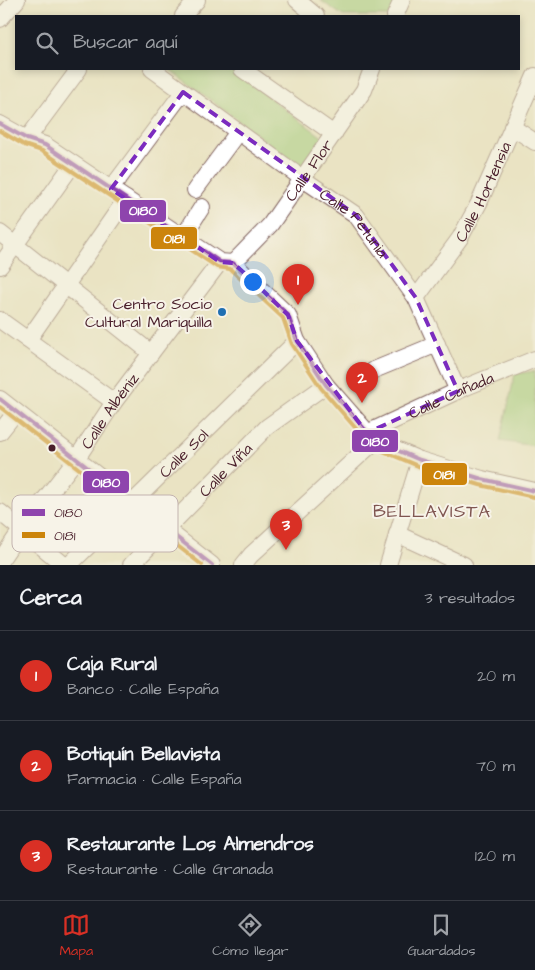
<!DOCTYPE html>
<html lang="es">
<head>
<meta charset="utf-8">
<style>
	:root { --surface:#171b24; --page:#20242c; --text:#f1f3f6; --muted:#9ea1a6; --line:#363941; --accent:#d93025 }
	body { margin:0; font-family:"Architects Daughter",sans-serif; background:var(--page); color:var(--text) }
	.you { position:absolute; left:252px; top:281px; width:18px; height:18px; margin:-12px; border:4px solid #fff; border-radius:50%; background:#1a73e8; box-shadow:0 0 0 8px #1a73e833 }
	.badge { display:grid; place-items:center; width:32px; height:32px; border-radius:50%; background:var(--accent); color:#fff; font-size:16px; font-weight:700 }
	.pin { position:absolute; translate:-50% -41px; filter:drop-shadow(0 1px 2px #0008) }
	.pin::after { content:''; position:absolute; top:26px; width:18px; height:15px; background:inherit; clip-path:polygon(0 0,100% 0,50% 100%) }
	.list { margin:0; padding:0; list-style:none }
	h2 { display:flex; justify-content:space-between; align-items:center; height:65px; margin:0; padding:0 20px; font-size:21px }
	h2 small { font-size:16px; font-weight:400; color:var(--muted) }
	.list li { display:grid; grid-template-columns:32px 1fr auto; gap:15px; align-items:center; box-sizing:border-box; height:90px; padding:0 20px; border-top:1px solid var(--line) }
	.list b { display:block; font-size:19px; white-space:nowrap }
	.list p { margin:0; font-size:16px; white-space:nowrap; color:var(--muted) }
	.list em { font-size:16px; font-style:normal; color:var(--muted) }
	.icon { flex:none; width:28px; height:28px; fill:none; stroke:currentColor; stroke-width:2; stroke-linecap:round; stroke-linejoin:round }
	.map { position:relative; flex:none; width:535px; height:565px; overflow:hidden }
	.search { position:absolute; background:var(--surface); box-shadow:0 2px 8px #0003; left:15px; right:15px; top:15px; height:55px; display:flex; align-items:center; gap:12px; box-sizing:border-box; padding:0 18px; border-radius:0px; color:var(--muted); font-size:19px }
	.sheet { height:335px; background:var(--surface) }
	nav { display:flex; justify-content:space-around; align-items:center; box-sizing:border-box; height:70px; border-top:1px solid var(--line); background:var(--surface); font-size:14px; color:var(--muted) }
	nav a { display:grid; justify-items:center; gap:2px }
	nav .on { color:var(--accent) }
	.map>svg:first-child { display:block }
</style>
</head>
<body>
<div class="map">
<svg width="535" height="565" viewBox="0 0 535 565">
	<rect width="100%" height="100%" fill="#f7f3e8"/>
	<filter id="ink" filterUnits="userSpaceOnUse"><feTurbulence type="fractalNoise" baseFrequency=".02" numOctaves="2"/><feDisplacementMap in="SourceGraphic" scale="10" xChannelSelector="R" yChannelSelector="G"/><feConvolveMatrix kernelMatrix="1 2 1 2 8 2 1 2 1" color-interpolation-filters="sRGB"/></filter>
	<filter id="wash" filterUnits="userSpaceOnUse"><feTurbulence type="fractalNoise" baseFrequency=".0096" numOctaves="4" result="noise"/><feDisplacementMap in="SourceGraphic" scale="20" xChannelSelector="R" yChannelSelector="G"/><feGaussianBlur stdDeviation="1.12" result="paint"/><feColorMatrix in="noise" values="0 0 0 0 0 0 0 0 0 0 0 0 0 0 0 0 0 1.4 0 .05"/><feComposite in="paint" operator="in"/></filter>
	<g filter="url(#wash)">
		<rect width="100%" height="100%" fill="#eae3c3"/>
		<g fill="#9dcb7a" stroke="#747552">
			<polygon points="320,0 399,0 388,16 343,16"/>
			<polygon points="169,69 231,69 325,139 303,169"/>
			<polygon points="535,371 535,446 500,441 515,374"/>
		</g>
	</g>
	<g filter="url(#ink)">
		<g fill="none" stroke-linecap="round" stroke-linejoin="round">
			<g stroke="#826460" stroke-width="18">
				<g id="minor">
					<polyline points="297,0 316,16"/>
					<polyline points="183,16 197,0"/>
					<polyline points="395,16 402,0"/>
					<polyline points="0,19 17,0"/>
					<path id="s1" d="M152 69 303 179 356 215 416 298 458 391"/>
					<polyline points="242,69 334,134"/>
					<polyline points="0,124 27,139 45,145 220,262 233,263 288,315 297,341 326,385 375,441 420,460 482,479 535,491"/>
					<polyline points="512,127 535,142"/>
					<polyline points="27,139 79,69"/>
					<polyline points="111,189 183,92"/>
					<polyline points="195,190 238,132"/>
					<polyline points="0,233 151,353"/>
					<polyline points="183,237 202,207"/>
					<path id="s2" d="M233 263 270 225 364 90 372 69"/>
					<polyline points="0,266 73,164"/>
					<path id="s3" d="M416 298 460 238 479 203 535 76"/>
					<polyline points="0,320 114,402"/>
					<polyline points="28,340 126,199"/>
					<polyline points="374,370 437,344"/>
					<polyline points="0,399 212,565"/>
					<polyline points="0,432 16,412"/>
					<path id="s4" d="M367 433 466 387 535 359"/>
					<polyline points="0,512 64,565"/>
					<polyline points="397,534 464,565"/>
					<path id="s5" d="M0 561 21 530 77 458 114 402 220 262"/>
					<path id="s6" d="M69 565 297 341"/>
					<path id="s7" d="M131 565 267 427 326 385"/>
					<polyline points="243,565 251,555 375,441"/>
					<polyline points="388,565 420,460"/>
				</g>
			</g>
			<use href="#minor" stroke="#fff" stroke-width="16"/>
			<g stroke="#f7f3e8" stroke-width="8">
				<g id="bus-1">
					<polyline points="0,124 27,139 45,145 220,262 233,263 288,315 297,341 326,385 375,441 420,460 482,479 535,491"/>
					<polyline points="0,399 212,565"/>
				</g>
			</g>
			<g stroke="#f7f3e8" stroke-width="8">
				<g id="bus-2">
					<polyline points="0,131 24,145 42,151 217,267 230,269 283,318 292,344 321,388 371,446 418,466 480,485 534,497"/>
					<polyline points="0,407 202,565"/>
				</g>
			</g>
			<use href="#bus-1" stroke="#8e44ad" stroke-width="4"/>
			<use href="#bus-2" stroke="#cc840b" stroke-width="4"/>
		</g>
	</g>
	<path d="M0 0H535V565H0ZM183 92 356 215 416 298 458 391 367 433 297 341 288 315 251 279 233 263 220 262 111 189Z" fill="#eae3c3" fill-opacity=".55" fill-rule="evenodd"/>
	<path fill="none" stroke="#7b2cbf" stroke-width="4" stroke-dasharray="10 6" stroke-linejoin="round" d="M183 92 356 215 416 298 458 391 367 433 297 341 288 315 251 279 233 263 220 262 111 189Z"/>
	<circle fill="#1f6fb2" stroke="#f7f3e8" stroke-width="2" cx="222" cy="312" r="5"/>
	<circle fill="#4a1f2b" stroke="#f7f3e8" stroke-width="2" cx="52" cy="448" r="4.5"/>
	<g text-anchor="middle" stroke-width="4" stroke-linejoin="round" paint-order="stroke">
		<g font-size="16" fill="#4a1f2b" stroke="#f7f3e8">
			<text dy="6" stroke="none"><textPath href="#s2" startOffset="120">Calle Flor</textPath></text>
			<text dy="6" stroke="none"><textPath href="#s3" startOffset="126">Calle Hortensia</textPath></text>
			<text dy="6" stroke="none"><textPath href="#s1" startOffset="255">Calle Petunia</textPath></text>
			<text dy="6" stroke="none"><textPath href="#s4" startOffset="92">Calle Cañada</textPath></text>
			<text dy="6" stroke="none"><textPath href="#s5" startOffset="186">Calle Albéniz</textPath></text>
			<text dy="6" stroke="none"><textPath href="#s6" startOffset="160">Calle Sol</textPath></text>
			<text dy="6" stroke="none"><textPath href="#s7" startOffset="134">Calle Viña</textPath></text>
		</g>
		<g font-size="16" fill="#4a1f2b" stroke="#f7f3e8" text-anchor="end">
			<text x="212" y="309">Centro Socio<tspan x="212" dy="18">Cultural Mariquilla</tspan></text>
		</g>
		<g font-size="18" letter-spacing="1" fill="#7f5550" stroke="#f7f3e8">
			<text x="432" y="517">BELLAVISTA</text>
		</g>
	</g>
	<rect x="12" y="495" width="166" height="57" rx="8" fill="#f7f3e8" stroke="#c3b3af" stroke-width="1"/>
	<rect x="22" y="509" width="23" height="7" fill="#8e44ad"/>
	<rect x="22" y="532" width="23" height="6" fill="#cc840b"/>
	<g font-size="14" fill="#4a1f2b">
		<text x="54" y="517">0180</text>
		<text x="54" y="540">0181</text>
	</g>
	<g stroke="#f7f3e8" stroke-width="2">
		<rect x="119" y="199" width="48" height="24" rx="5" fill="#8e44ad"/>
		<rect x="150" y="226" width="48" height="24" rx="5" fill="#cc840b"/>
		<rect x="351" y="429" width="48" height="24" rx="5" fill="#8e44ad"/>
		<rect x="421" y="462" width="47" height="24" rx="5" fill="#cc840b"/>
		<rect x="82" y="470" width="48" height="24" rx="5" fill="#8e44ad"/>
	</g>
	<g font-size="14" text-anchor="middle" font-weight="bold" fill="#fff">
		<text x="143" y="215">0180</text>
		<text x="174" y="243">0181</text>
		<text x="375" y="446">0180</text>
		<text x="444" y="479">0181</text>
		<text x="106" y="487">0180</text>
	</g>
</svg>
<div class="you"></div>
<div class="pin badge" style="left:298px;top:305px">1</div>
<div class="pin badge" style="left:362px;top:403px">2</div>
<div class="pin badge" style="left:286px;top:550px">3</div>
<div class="search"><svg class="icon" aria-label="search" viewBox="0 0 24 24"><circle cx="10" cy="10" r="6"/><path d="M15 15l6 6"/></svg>Buscar aquí</div>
</div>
<section class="sheet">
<h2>Cerca<small>3 resultados</small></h2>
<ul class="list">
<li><span class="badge">1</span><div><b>Caja Rural</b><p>Banco · Calle España</p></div><em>20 m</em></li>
<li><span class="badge">2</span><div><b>Botiquín Bellavista</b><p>Farmacia · Calle España</p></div><em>70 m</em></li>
<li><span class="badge">3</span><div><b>Restaurante Los Almendros</b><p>Restaurante · Calle Granada</p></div><em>120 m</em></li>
</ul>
</section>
<nav>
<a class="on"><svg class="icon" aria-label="map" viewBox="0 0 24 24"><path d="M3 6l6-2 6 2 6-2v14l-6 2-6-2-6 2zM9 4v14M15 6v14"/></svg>Mapa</a>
<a><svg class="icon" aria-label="directions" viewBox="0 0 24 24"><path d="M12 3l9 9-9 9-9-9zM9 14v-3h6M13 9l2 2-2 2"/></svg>Cómo llegar</a>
<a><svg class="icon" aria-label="saved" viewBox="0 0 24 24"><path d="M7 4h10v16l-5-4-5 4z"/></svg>Guardados</a>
</nav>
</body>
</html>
